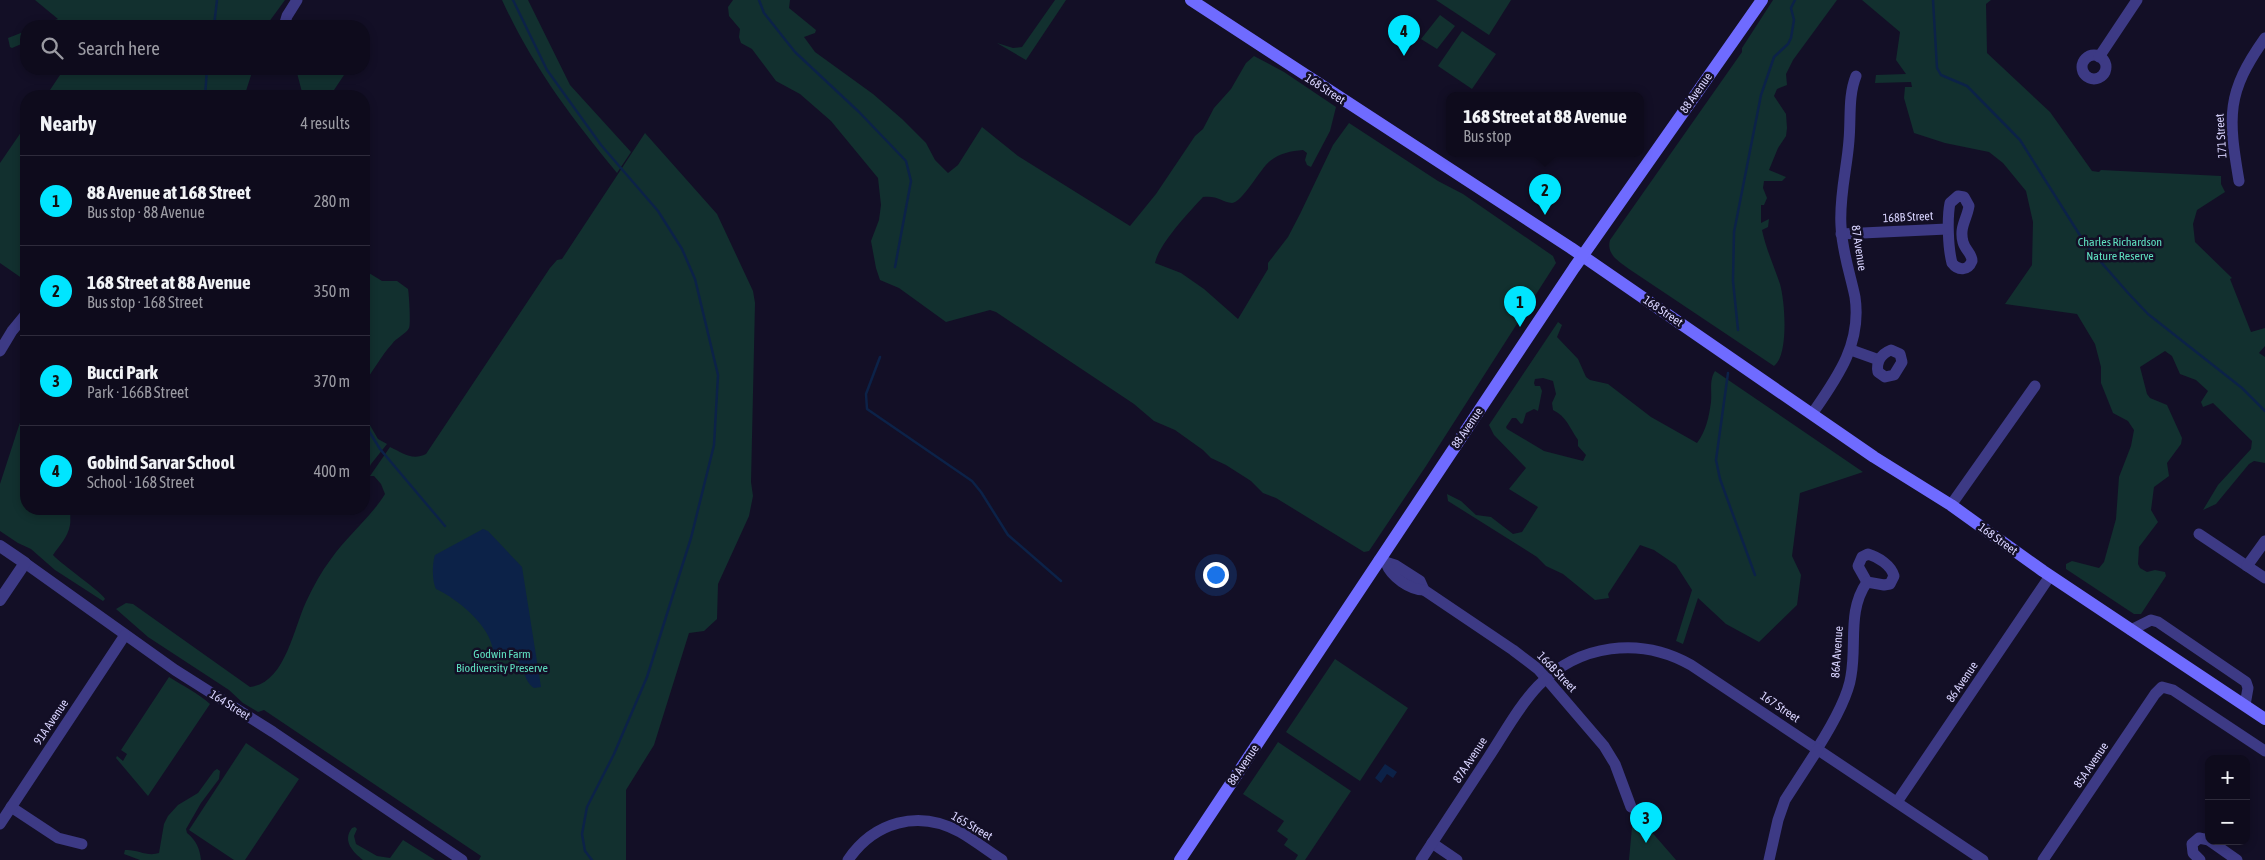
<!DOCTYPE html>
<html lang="en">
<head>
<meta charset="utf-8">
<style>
	:root { --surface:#0e0b1c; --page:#171425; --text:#f1f3f6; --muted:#9b9ba3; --line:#2e2b3b; --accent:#00e5ff }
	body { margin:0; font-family:"Asap Condensed",sans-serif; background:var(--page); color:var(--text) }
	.controls { position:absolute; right:15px; bottom:15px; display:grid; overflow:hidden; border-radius:10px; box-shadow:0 2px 8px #0003 }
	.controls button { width:45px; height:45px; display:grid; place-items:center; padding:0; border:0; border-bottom:1px solid var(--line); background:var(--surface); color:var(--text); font:25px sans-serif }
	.you { position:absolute; left:1215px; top:574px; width:18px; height:18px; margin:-12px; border:4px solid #fff; border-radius:50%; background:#1a73e8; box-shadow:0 0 0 8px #1a73e833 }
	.badge { display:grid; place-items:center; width:32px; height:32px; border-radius:50%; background:var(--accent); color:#111; font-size:16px; font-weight:700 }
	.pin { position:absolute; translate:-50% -41px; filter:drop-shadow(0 1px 2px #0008) }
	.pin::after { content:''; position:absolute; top:26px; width:18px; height:15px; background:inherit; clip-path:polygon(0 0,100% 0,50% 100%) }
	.popup { position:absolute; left:1446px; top:92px; width:198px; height:65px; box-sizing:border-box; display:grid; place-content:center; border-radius:10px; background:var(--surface); filter:drop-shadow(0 1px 4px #0005); font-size:16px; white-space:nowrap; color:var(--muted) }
	.popup b { font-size:19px; color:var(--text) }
	.popup::after { content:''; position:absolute; left:50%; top:100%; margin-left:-10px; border:10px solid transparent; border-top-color:var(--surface) }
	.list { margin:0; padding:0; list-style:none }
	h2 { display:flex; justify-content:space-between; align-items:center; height:65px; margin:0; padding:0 20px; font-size:21px }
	h2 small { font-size:16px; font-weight:400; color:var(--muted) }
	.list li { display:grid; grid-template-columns:32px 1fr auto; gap:15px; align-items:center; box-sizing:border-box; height:90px; padding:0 20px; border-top:1px solid var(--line) }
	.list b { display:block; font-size:19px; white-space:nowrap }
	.list p { margin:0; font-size:16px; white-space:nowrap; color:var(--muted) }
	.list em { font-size:16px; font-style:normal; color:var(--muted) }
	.icon { flex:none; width:28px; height:28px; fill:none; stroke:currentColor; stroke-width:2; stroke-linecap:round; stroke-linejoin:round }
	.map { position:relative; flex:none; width:2265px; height:860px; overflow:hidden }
	.search { position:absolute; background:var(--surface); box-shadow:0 2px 8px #0003; left:20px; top:20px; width:350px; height:55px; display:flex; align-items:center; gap:12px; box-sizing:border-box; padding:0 18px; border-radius:20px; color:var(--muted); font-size:19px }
	.panel { position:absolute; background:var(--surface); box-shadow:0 2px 8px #0003; left:20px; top:90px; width:350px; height:425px; border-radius:20px }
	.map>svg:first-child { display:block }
</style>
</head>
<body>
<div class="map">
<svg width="2265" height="860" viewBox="0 0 2265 860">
	<rect width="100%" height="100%" fill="#130f26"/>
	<g fill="#12302f" fill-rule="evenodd">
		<polygon points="35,0 285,0 266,26 38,26 58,19"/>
		<path d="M502 0H528L570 85 631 152 617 173C570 116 533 67 502 0Z"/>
		<path d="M733 0H790L789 8 816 30 815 33 804 37 815 52 873 94 902 119 926 143 935 160 948 173 958 165 982 127 1018 156 1130 226 1156 194 1195 136 1203 129 1214 108 1231 89 1246 63 1254 56 1284 72 1336 107 1330 131 1311 167 1307 165 1305 160 1307 153 1303 150C1291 151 1280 153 1270 161 1260 169 1242 203 1232 203 1222 202 1217 195 1203 197 1189 212 1159 244 1155 263L1181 273 1204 289 1238 319 1268 269V263L1288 237 1300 214 1333 145 1349 123 1438 181 1463 194 1553 256 1556 263 1426 466 1369 551 1364 552 1276 498 1263 493 1251 481 1226 465 1211 458 1203 450 1175 430 1154 421 1134 404 996 312 990 310 946 322 899 288 880 280 876 268 871 241 879 220 881 205 878 178 831 121 800 94 776 81 752 49 741 43 739 37 740 29 729 16 728 7Z"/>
		<polygon points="1055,0 1066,0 1026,60 997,43 1013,48 1022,47"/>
		<polygon points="1436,0 1511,0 1489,35"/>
		<path d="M1773 0H1837L1793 60 1786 74 1787 85 1777 89 1774 96 1786 114 1787 128 1786 136 1778 148 1769 170 1786 177 1782 181H1764L1763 188 1767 198 1764 205H1761V223L1769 219 1768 227 1762 230C1766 249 1774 266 1780 284 1785 301 1789 355 1774 366L1629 269C1619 261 1606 255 1610 240L1742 52V48Z"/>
		<polygon points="1862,0 1991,0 1986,4 1987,53 2050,112 2092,171 2099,172 2101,170 2221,176 2221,184 2225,192 2197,210 2193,224 2195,242 2232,278 2230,279 2251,332 2265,328 2265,346 2259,353 2265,357 2265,463 2254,461 2249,464 2216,504 2203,510 2218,485 2251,449 2252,441 2213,403 2203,407 2201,402 2208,391 2196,380 2180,374 2172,356 2165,351 2140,367 2147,394 2150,398 2167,405 2182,438 2181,444 2167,463 2169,476 2154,487 2151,510 2158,522 2139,547 2138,564 2140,568 2147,572 2155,570 2165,572 2166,576 2141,614 2134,614 2066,569 2066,564 2072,561 2099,568 2104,562 2116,519 2119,477 2131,446 2134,430 2128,421 2113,413 2101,383 2101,367 2095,344 2077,314 2005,304 2032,265 2033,222 2026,191 2003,163 1989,152 1945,143 1914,133 1904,98 1905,87 1912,87 1911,82 1875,83 1876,75 1906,74 1896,60 1900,32"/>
		<polygon points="1440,15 1455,26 1437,49 1421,39"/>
		<polygon points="26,31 26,42 12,48 10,47 8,38"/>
		<polygon points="1462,31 1496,54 1472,89 1438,66"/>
		<polygon points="64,69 253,69 246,91 253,96 46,96"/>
		<polygon points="296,69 348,69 330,96 303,96"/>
		<polygon points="26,125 26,281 0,263 0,163"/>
		<path d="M645 133 717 214 753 291 755 303 751 482 753 496 749 516 718 584 717 619 704 631 689 633 654 745 626 790V860H479L481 856 264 710 258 712 243 703 229 690 148 637 116 609 126 603 133 604 250 687C285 683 293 630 306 602 313 587 321 572 331 559 347 536 370 518 385 494L381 484 374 476H370L390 447C403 453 412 461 426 454L550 268 557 260 562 259Z"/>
		<path d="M364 270 382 281H397L408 289C409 293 411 326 409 328 406 334 396 338 392 344 381 356 374 370 364 383Z"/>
		<path d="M1558 322 1562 325 1557 337 1578 359 1586 377 1590 380 1608 384 1651 417 1697 443C1706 431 1709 417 1711 402 1712 392 1709 380 1715 371L1863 472 1800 493 1792 556 1801 575 1797 605 1759 642 1726 624 1698 598 1683 644 1676 641 1692 590 1676 565 1654 550 1640 545 1608 594 1609 598 1595 600 1563 574 1546 566 1537 557 1448 501 1447 494 1461 501 1476 515 1491 517 1513 534 1522 532 1538 507 1509 489 1526 468 1494 435 1489 425ZM1543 378 1553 381 1556 394 1552 403 1553 410C1567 417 1569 427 1578 440V446L1586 455 1583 461 1544 451 1507 429 1506 427 1512 418H1516L1521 424 1523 423 1526 413 1534 409 1538 411 1542 391 1540 386H1535L1534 383 1535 379Z"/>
		<path d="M26 404V509H72C69 515 71 519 70 525 68 537 59 546 53 555 61 564 103 593 105 599L103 601 55 570 31 549 18 543 0 531V484Z"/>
		<polygon points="364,415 378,439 387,444 371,464 364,478 364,466 368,455 364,441"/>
		<polygon points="1335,659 1408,708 1360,781 1286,732"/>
		<path d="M169 677C183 686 198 693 210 704L148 796 116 758 117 756 123 761 127 754 121 750Z"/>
		<polygon points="1278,742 1351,791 1305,860 1295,860 1298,855 1284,845 1288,839 1277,831 1284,821 1243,794"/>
		<polygon points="246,743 299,779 245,860 234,860 189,830"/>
		<path d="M217 769 220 771 219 779 201 803 186 829 187 833C196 840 200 849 201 860H140L124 854 125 850C137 849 147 857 159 853L164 824 168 816 178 805 198 793 214 771Z"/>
		<polygon points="1643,822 1676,860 1629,860 1632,827"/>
		<path d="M355 827 357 829 354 836 356 844 377 856 390 858 403 840 435 860H363C353 852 342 841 352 828Z"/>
	</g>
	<g fill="#0c2248">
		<path d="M483 529 488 531 522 567 541 687 534 688C523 681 524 662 512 655 508 653 500 654 493 650 490 626 458 599 436 589 432 581 432 564 435 555Z"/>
		<polygon points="1385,764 1397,772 1393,778 1387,774 1381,783 1375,778"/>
	</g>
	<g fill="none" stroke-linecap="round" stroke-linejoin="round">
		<g stroke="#0c2248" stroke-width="2.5">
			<polyline points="513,0 547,70 601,145 658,211 682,249 695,279 718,375 714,445 691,538 647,677 614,754 587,807 582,834 585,851 592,860"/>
			<polyline points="759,0 764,13 795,52 859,112 906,161 911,181 895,267"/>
			<polyline points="1933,0 1937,68 1941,75 1967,86 2020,140 2086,245 2129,294 2148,314 2242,388 2265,411"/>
			<polyline points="214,26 217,0"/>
			<polyline points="205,96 207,69"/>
			<polyline points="1738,330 1733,281 1734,232 1761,95 1774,57 1788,44 1791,38 1794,20 1791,8 1795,0"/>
			<polyline points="880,357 866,394 867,409 972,481 981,492 1008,535 1061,581"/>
			<polyline points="1728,373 1716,460 1720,479 1755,575"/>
			<polyline points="364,423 380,449 445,526"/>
		</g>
		<g stroke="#3d3a85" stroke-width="11">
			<polyline points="284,26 287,16 297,0"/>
			<circle cx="2094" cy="67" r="12"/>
			<polyline points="2099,57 2137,0"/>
			<path d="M2239 181C2228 116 2226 93 2265 38"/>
			<path d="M1958 196 1964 197 1969 206C1967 219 1959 227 1963 242 1965 250 1972 253 1972 261 1968 271 1958 271 1952 263 1948 248 1947 218 1950 203Z"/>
			<polyline points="1841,234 1947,229"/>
			<polyline points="1851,350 1879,360"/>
			<path d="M1891 350 1900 354 1902 362 1894 375 1885 377 1878 372C1876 362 1881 354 1891 350Z"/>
			<polyline points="0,351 12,331 26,314"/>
			<path d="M1812 414C1837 378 1862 344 1855 297 1850 273 1842 251 1841 226 1839 196 1847 169 1849 140 1851 118 1848 96 1856 76"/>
			<polyline points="1951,505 2035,386"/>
			<polyline points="2199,534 2265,578"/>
			<path d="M1868 554C1878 557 1891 565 1894 576L1890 584 1884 585 1867 582 1858 566 1862 557Z"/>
			<polyline points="1379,560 1395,565 1420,581 1424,590 1513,650 1538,669 1604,746 1615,764 1631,807"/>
			<polyline points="25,563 175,670 273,732 462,860"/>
			<path d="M1386 563C1391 577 1410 590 1424 590"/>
			<polyline points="2247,566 2265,541"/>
			<polyline points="2131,630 2151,620 2158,622 2246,682 2248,688 2245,705"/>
			<path d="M1817 749C1829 730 1848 698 1851 676 1857 643 1847 611 1867 582"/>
			<polyline points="1897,802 2050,576"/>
			<polyline points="11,807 58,838 82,844"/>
			<polyline points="0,824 125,635"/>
			<polyline points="2210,841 2237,860"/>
			<polyline points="1432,843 1457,860"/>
			<path d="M848 860C874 822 918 809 960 832 974 840 988 851 1002 860"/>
			<path d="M1421 860C1443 826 1466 792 1488 758 1504 734 1518 707 1538 686 1579 644 1640 636 1691 665L1983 860"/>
			<polyline points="1769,860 1778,820 1785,800 1818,749"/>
			<polyline points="2043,860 2155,694 2162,687 2173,690 2265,751"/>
			<polyline points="2200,860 2193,853 2192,844 2199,838 2209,840"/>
		</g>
		<polyline stroke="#3d3a85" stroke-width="12" points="0,546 25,563 0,600"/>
		<g stroke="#6f6bff" stroke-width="12">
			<polyline points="1191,0 1571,248 1874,457 1951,505 2043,571 2265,719"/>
			<polyline points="1180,860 1574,268 1762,0"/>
		</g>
	</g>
	<g text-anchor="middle" stroke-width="5" stroke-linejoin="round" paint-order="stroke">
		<g font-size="12" fill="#d9d4ff" stroke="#130f26">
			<text transform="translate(1325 89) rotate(33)" y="4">168 Street</text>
			<text transform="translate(1696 93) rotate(-55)" y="4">88 Avenue</text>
			<text transform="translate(2221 136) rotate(-94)" y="4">171 Street</text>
			<text transform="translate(1908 217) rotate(-3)" y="4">168B Street</text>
			<text transform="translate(1859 248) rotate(81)" y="4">87 Avenue</text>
			<text transform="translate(1663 311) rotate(34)" y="4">168 Street</text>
			<text transform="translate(1467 428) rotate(-56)" y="4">88 Avenue</text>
			<text transform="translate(1998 539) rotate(36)" y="4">168 Street</text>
			<text transform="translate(1837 652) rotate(-86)" y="4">86A Avenue</text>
			<text transform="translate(1557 672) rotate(46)" y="4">166B Street</text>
			<text transform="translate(1962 682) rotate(-56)" y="4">86 Avenue</text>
			<text transform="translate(230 705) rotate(32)" y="4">164 Street</text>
			<text transform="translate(1780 707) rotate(34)" y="4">167 Street</text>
			<text transform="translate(51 722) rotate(-56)" y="4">91A Avenue</text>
			<text transform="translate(1470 760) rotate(-57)" y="4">87A Avenue</text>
			<text transform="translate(1243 765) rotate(-56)" y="4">88 Avenue</text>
			<text transform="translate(2091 765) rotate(-56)" y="4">85A Avenue</text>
			<text transform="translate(972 826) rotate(30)" y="4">165 Street</text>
		</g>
		<g font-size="12" fill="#5fe0c0" stroke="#130f26">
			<text x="2120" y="246">Charles Richardson<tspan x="2120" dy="14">Nature Reserve</tspan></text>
			<text x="502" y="658">Godwin Farm<tspan x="502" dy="14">Biodiversity Preserve</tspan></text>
		</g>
	</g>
</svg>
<div class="controls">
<button>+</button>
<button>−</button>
</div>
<div class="you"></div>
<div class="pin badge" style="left:1520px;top:327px">1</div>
<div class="pin badge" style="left:1545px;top:215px">2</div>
<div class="popup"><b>168 Street at 88 Avenue</b>Bus stop</div>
<div class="pin badge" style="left:1646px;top:843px">3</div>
<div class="pin badge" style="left:1404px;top:56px">4</div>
<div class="search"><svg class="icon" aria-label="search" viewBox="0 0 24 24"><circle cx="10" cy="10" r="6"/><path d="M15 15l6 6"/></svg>Search here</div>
<section class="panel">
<h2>Nearby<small>4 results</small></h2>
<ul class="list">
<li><span class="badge">1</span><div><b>88 Avenue at 168 Street</b><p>Bus stop · 88 Avenue</p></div><em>280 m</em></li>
<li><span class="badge">2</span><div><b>168 Street at 88 Avenue</b><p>Bus stop · 168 Street</p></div><em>350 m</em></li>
<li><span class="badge">3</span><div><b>Bucci Park</b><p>Park · 166B Street</p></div><em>370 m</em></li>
<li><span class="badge">4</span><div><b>Gobind Sarvar School</b><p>School · 168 Street</p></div><em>400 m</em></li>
</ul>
</section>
</div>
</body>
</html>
